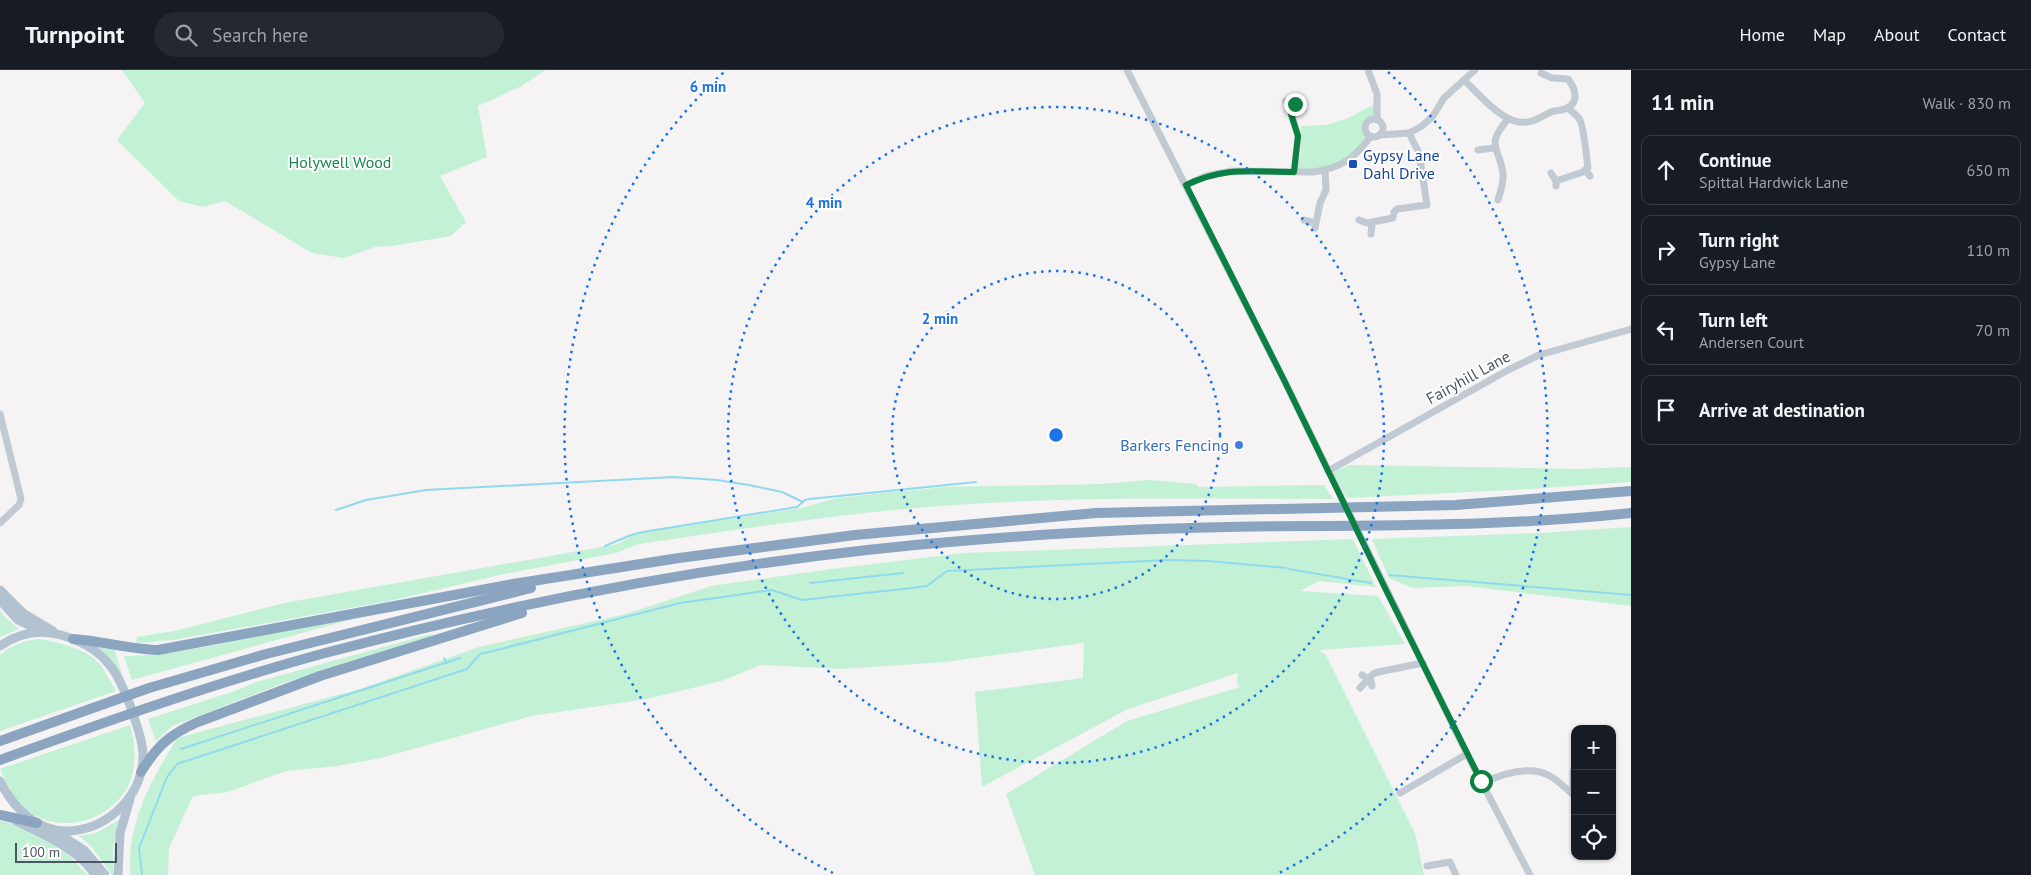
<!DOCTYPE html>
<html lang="en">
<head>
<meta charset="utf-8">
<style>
	:root { --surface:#171b24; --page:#242831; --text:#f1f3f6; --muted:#9ea1a6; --line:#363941 }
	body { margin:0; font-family:"PT Sans",sans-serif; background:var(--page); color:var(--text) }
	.controls { position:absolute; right:15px; bottom:15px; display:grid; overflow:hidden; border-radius:10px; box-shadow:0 1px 4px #0004 }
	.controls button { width:45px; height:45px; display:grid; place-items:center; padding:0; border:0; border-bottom:1px solid var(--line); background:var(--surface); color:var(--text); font:25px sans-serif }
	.scale { position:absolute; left:15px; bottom:12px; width:102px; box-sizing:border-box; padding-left:5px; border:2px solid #4a5661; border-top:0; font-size:14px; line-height:18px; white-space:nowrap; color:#4a5661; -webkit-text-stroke:4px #fff; paint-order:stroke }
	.stop { position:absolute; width:15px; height:15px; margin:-11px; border:4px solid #0b8043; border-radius:50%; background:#fff }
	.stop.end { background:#0b8043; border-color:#fff; box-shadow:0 1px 5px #0008 }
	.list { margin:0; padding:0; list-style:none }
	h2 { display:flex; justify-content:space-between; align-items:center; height:65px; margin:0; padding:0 20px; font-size:21px }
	h2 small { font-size:16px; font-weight:400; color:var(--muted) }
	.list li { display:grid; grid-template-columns:32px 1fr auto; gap:15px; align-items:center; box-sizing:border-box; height:70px; margin:0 10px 10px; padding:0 10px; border:1px solid var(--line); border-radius:10px }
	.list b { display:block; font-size:19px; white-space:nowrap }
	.list p { margin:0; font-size:16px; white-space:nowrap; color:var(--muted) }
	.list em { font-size:16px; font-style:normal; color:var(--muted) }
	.icon { flex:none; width:28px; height:28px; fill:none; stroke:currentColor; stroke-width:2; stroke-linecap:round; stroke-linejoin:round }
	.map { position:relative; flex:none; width:1631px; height:805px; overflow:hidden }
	header { display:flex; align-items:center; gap:30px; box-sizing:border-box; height:70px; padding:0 25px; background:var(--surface); border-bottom:1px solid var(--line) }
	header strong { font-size:24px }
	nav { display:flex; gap:28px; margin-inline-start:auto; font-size:18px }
	.search { width:350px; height:45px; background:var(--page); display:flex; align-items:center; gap:12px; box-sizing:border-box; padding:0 18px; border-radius:28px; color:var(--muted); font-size:19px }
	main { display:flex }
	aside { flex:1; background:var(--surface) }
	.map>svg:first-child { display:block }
</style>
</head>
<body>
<header>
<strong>Turnpoint</strong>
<div class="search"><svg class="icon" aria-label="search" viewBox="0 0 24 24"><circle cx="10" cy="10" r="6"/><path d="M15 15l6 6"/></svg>Search here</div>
<nav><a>Home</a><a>Map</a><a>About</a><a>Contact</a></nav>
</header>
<main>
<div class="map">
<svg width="1631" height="805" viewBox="0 0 1631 805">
	<rect width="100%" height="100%" fill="#f5f3f3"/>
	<g fill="#c3f1d5">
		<polygon points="122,0 545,0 522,16 478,36 487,87 440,106 466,152 451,166 392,176 375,177 344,188 312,183 225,131 203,137 179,131 117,70 145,33"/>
		<path d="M1377 33 1375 49 1369 51C1363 56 1365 62 1371 66 1348 98 1332 97 1296 102L1301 83V56L1326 55 1346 49Z"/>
		<polygon points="1350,395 1577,399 1631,397 1631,412 1529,419 1347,428 1332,402"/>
		<path d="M1149 410 1196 414 1198 417 1324 415 1333 429C1202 429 1070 426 939 436 839 444 739 459 639 474L616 483 504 504 389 531 173 570 136 573 137 567 174 561 284 533 618 474 636 463 802 438 836 428 945 417 1101 414Z"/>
		<polygon points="1631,457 1631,536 1466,516 1412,518 1389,508 1372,469 1540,463"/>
		<path d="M1353 469 1376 517 1319 511 1300 521 1378 526 1405 574 1318 580 1326 585 1415 763 1424 805H1035L1006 724 1127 651 1240 617 1237 612 1238 603 1128 639 982 717 975 622 1083 608 1084 573 945 592 841 599 761 595 721 611 647 629 531 646 381 688 337 696 286 701 228 722 193 726 169 778 168 805H130C127 753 151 711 177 668L360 619 479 577 626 544 711 516 832 499 964 483Z"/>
		<polygon points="0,540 4,546 19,559 0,567"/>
		<polygon points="364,546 132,610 124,586 157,585 222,574 221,573"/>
		<polygon points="431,564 432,566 281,614 172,656 156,671 148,649 235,621 256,612"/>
		<path d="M39 569C61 573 89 579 102 597 107 605 111 613 116 621L0 661V585C13 574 23 571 39 569Z"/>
		<path d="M99 575 114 579 124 610C117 597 109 586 98 578Z"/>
		<path d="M130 655C136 674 137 700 127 718 105 757 46 767 17 730 10 721 5 709 0 699Z"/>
		<polygon points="119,750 113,777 113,805 112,805 91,776 79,766 96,763"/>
		<polygon points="0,751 8,752 62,778 87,805 0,805"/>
	</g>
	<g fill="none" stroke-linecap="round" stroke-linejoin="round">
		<g stroke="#90daee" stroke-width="2">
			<polyline points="336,440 366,430 426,420 674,407 717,410 749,415 782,422 803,432"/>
			<polyline points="605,476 631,465 643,462 797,437 805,430 810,429 976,412"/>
			<polyline points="1289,499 1371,513"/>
			<polyline points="1389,505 1631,525"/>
			<polyline points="810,513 903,503"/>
			<polyline points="444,588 447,593"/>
			<polyline points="181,679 460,588"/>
			<polyline points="142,805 139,778 167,707 177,694 467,599 480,584 489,582 680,533 772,520 802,530 912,518 927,516 947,501 1167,490 1208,491 1286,498"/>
		</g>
		<g stroke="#c1cad2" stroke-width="7">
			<polyline points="1127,0 1284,310 1467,684 1530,805"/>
			<polyline points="1368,0 1377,24 1377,50"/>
			<path d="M1464 10C1478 23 1500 50 1519 52 1532 54 1540 47 1551 42 1556 40 1562 41 1567 38 1580 32 1575 18 1568 9L1552 8 1541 3"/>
			<polyline points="1286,31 1292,38"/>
			<circle cx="1374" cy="58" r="9"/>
			<polyline points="1379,65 1409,63 1422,56 1433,46 1444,28 1475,0"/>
			<polyline points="1478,80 1494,78"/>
			<polyline points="1585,100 1590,106"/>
			<polyline points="1294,102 1298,66 1291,43 1295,34"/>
			<polyline points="1551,103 1556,111 1556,116"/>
			<path d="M1556 111 1583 102 1588 98C1587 90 1583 54 1580 50 1577 45 1572 42 1568 38"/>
			<path d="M1186 115 1206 106 1232 101 1313 102C1341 98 1354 89 1371 66"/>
			<path d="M1498 130C1501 121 1504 112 1503 103 1499 76 1485 76 1508 49"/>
			<polyline points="1304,150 1315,153"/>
			<polyline points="1359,150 1367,153 1393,148 1394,142 1397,139 1427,135 1419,83 1409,63"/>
			<polyline points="1315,158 1320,133 1326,120 1325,100"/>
			<polyline points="1371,164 1372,153"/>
			<polyline points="0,344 21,429 19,435 0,453"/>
			<polyline points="1328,401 1508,300 1539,285 1631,259"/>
			<polyline points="1362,605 1371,611 1372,616"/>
			<polyline points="1360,618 1373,604 1378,602 1423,593"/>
			<path d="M1482 713C1502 704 1530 694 1550 706 1559 711 1567 720 1575 726"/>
			<polyline points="1400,723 1467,684"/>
			<polyline points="1573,724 1573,701"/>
			<polyline points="1427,796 1450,792 1456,805"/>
		</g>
		<g stroke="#b3c2d1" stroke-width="9">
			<polyline points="0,520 23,543 53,561"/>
			<polyline points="0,530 18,550 41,561"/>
			<path d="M0 576C19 563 39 559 61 565 78 570 95 578 107 592 118 604 124 620 130 635 135 651 142 666 143 683 144 724 110 758 70 761 38 763 13 738 0 711"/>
			<path d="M16 751C44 765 78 778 95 805"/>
			<polyline points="56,762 84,780 105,805"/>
			<polyline points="118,805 120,763 130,729"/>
		</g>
		<g stroke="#8ba5c1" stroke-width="10">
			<path d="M73 569C102 571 129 579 158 580L513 514 679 488 855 465 1096 443 1456 435 1631 421"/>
			<polyline points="0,671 149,618 266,584 531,518"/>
			<path d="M0 690C107 651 215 613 325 583 536 527 755 487 973 470 1092 460 1212 456 1331 456 1431 455 1531 454 1631 443"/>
			<path d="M141 702C157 676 170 664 198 652L320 606 522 543"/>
			<polyline points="0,745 37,753"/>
		</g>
	</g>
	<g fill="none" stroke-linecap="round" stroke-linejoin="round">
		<path stroke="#0b8043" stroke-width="6" d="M1295 34 1291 44 1298 66 1294 102C1250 102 1227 96 1186 115L1284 310 1385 518 1481 711"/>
	</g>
	<g fill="none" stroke="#1a73e8" stroke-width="2.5" stroke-dasharray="2.5 5">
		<circle cx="1056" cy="365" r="164"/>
		<circle cx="1056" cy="365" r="328"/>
		<path d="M833 803A492 492 0 0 1 724 2M1388 2A492 492 0 0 1 1279 803"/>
	</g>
	<rect fill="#1a4fb4" stroke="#fff" stroke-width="2" x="1348" y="89" width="10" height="10" rx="2.5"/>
	<circle fill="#3f7fe0" stroke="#fff" stroke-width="2" cx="1239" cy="375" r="5"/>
	<g text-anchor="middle" stroke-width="4" stroke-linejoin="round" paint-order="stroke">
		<g font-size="16" fill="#164399" stroke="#fff" text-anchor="start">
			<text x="1363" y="91">Gypsy Lane<tspan x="1363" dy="18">Dahl Drive</tspan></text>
		</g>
		<g font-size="16" fill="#17864f" stroke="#fff">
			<text x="340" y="98">Holywell Wood</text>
		</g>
		<g font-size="16" fill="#4a5661" stroke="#fff">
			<text transform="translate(1468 307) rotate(-29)" y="6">Fairyhill Lane</text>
		</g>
		<g font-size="16" fill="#366cbe" stroke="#fff" text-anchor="end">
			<text x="1229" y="381">Barkers Fencing</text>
		</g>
	</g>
	<circle cx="1056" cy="365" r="8" fill="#1a73e8" stroke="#fff" stroke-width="2.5"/>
	<g font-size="15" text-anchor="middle" font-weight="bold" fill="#1a73e8" stroke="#fff" stroke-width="4" stroke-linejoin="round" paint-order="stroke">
		<text x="708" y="22">6 min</text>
		<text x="824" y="138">4 min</text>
		<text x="940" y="254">2 min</text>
	</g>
</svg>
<div class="controls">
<button>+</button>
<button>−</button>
<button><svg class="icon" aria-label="locate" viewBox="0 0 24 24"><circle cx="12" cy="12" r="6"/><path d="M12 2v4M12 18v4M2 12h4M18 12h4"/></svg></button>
</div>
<div class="scale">100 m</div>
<div class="stop" style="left:1481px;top:711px"></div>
<div class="stop end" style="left:1295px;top:34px"></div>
</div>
<aside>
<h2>11 min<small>Walk · 830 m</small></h2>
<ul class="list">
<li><svg class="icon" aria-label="ahead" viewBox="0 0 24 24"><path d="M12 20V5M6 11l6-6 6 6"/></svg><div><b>Continue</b><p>Spittal Hardwick Lane</p></div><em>650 m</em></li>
<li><svg class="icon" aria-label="right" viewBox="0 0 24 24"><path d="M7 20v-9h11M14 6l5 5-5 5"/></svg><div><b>Turn right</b><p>Gypsy Lane</p></div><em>110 m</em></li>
<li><svg class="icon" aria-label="left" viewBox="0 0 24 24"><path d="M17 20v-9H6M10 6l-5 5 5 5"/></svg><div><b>Turn left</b><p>Andersen Court</p></div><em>70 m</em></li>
<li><svg class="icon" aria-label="arrive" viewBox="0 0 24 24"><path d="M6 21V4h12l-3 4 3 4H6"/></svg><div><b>Arrive at destination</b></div></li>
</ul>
</aside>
</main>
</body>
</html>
